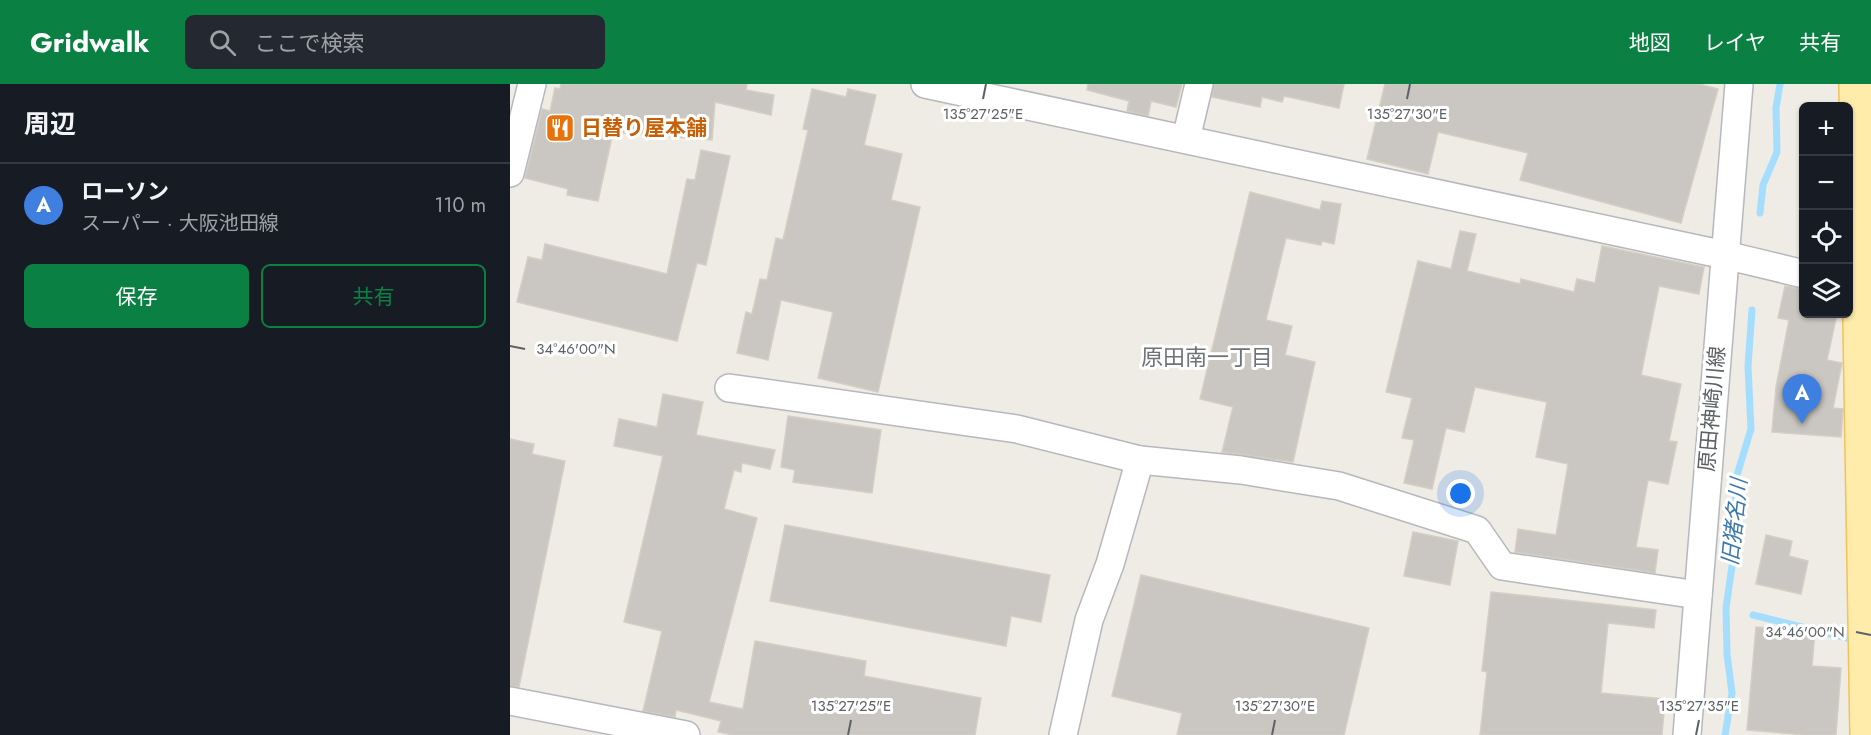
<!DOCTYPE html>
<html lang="ja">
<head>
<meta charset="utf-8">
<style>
	:root { --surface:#171b24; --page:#242831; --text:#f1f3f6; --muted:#9ea1a6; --line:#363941; --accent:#0b8043 }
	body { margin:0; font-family:Jost,"Noto Sans JP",sans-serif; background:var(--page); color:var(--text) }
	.controls { position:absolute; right:18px; top:18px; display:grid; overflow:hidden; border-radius:9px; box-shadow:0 2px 4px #0004 }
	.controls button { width:54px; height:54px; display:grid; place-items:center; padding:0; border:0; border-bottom:2px solid var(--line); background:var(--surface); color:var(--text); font:30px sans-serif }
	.you { position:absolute; left:951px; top:410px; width:21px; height:21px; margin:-15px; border:4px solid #fff; border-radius:50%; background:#1a73e8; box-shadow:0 0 0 9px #1a73e833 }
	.badge { display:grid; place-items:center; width:39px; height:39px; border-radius:50%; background:var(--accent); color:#fff; font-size:20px; font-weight:700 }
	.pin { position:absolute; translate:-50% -50px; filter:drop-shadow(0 2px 3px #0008) }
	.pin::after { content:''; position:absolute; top:32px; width:21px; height:18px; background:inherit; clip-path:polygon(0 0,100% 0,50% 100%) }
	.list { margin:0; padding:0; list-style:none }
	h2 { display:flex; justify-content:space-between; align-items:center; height:78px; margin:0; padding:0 24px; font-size:26px }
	h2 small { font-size:20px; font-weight:400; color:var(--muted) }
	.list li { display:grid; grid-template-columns:39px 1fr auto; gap:18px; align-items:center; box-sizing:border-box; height:84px; padding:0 24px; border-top:2px solid var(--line) }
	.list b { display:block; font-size:22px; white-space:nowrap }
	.list p { margin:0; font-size:20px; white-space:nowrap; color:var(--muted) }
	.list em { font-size:20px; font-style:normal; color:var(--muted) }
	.actions { display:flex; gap:12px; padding:18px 24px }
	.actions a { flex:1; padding:14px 0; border:2px solid var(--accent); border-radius:9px; text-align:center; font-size:21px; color:var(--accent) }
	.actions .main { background:var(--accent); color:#fff }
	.icon { flex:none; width:33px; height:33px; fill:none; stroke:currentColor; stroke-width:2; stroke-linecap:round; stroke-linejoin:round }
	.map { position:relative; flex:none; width:1361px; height:651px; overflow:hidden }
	header { display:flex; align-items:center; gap:36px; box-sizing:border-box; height:84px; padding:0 30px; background:var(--accent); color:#fff }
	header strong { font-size:28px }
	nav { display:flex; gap:33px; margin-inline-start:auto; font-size:21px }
	.search { width:420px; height:54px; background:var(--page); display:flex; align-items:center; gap:15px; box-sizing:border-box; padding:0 21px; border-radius:9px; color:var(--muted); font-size:22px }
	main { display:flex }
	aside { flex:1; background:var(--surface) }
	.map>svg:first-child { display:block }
</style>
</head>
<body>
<header>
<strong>Gridwalk</strong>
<div class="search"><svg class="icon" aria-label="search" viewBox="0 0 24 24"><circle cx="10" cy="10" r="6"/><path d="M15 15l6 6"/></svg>ここで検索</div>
<nav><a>地図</a><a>レイヤ</a><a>共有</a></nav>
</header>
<main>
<aside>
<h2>周辺<small></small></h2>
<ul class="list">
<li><span class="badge" style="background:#3f7fe0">A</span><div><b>ローソン</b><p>スーパー · 大阪池田線</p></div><em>110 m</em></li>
</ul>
<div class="actions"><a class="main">保存</a><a>共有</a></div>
</aside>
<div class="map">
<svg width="1361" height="651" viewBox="0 0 1361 651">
	<rect width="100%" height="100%" fill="#efece5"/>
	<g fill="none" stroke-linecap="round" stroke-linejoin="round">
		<g stroke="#a5ddff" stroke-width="7">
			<polyline points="1250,129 1253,101 1267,68 1266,24 1270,0"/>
			<polyline points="1243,531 1337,554"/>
			<polyline points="1215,651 1222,609 1217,570 1216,524 1223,475 1227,391 1241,345 1238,282 1242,226"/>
		</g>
	</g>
	<g fill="#cac7c2" stroke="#d4cec3" stroke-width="1.5">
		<polygon points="51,0 237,0 236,6 264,11 261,31 205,18 202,56 103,48 88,117 57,111 58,105 15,94 32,25 40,27 45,4 50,5"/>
		<polygon points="578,0 672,0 666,23 641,17 638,32 617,27 619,17 577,6"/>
		<polygon points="704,0 834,0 829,24 774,12 772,18 752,13 750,23 702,13"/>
		<polygon points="875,0 1189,0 1208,5 1171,139 1010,96 1018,69 928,48 918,90 857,75"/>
		<polygon points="302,5 336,13 338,5 366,11 354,61 392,70 381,116 410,123 368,308 308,294 323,228 271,216 258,276 227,269 236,228 242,230 250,195 257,196 266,154 273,156 298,46 293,45"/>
		<polygon points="191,66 220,72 196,181 187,179 167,257 7,218 18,173 32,176 35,160 157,190 177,95 185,96"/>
		<polygon points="740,108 810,126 812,117 831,120 824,160 812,157 811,161 776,154 756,236 782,242 775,271 805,278 783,378 712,368 723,323 690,315"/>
		<polygon points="950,147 966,150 957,187 1010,200 1011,195 1064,208 1067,195 1085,199 1092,162 1194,183 1189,210 1149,202 1131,291 1171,300 1159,357 1167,358 1158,400 1138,396 1126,463 1148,466 1145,489 1005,468 1008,445 1046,451 1058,380 1026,373 1037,318 965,303 954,348 936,344 922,405 894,399 904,356 892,354 902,314 876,308 908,177 941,185"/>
		<polygon points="1275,202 1293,205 1293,230 1327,230 1317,276 1332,279 1323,324 1333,325 1331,353 1262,348 1266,303 1279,236 1268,234"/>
		<polygon points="153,310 193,318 186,351 265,366 260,385 232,379 231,388 224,386 214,425 247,434 199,618 233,625 245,557 356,577 354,592 471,614 465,651 223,651 208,648 211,637 166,626 165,633 133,627 152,547 114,538 153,372 104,362 109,335 147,343"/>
		<polygon points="278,332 371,346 362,409 283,398 285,386 271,383"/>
		<polygon points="0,355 24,360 22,370 55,377 9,603 0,602"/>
		<polygon points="275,441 540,491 531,538 501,532 496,562 260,517"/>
		<polygon points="903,448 948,457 940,501 894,492"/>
		<polygon points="1256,451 1282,457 1279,472 1298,477 1291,510 1246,500"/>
		<polygon points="631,491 859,544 834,651 667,651 672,629 602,612"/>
		<polygon points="981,508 1146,526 1144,544 1098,539 1091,609 1155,615 1152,651 970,651 977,588 972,587"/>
		<polygon points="1246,543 1305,548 1302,582 1331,584 1326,651 1295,651 1237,646"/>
	</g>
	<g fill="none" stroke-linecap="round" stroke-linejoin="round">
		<g stroke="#b5b8bc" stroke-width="30">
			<g id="minor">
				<polyline points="415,0 1215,171 1294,190"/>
				<polyline points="676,55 689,0"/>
				<polyline points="0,89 22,0"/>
				<polyline points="219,304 507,345 630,376 731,386 829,402 967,446 992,482 1188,511"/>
				<polyline points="0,617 176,651"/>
				<polyline points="553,651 579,536 600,480 630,376"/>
				<polyline points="1177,651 1229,0"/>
			</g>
		</g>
		<g stroke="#f5c058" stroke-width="36">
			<polyline id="major" points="1346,0 1357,651"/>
		</g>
		<use href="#minor" stroke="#fff" stroke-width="27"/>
		<use href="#major" stroke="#ffecaa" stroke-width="33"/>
	</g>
	<path fill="none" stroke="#5c6165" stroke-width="2" d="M473 15 476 0M897 15 900 0M0 262 15 265M1346 548 1361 551M338 651 341 636M762 651 765 636M1186 651 1189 636"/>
	<defs>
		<g id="restaurant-square" transform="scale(1.5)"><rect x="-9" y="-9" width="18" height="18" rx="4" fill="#e8710a" stroke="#fff"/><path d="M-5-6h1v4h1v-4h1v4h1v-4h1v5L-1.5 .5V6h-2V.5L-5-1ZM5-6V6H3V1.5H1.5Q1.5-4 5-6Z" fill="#fff"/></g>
	</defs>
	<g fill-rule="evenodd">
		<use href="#restaurant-square" x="50" y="44"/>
	</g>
	<g text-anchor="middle" stroke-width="6" stroke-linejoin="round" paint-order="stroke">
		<g font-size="21" font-weight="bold" fill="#c56008" stroke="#fff" text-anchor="start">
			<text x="71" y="51">日替り屋本舗</text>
		</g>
		<g font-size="21" fill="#5c6165" stroke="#fff">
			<text transform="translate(1202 325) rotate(-85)" y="7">原田神崎川線</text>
		</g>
		<g font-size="22" fill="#6d7377" stroke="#fff">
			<text x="697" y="281">原田南一丁目</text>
		</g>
		<g font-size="22" font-style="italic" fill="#3c79ab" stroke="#fff">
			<text transform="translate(1224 438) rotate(-84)" y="8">旧猪名川</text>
		</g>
	</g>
	<g font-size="15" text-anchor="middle" fill="#5c6165" stroke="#fff" stroke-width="6" stroke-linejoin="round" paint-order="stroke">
		<text x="473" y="35">135°27'25"E</text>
		<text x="897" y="35">135°27'30"E</text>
		<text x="66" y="270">34°46'00"N</text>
		<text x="1295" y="553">34°46'00"N</text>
		<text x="341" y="627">135°27'25"E</text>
		<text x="765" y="627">135°27'30"E</text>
		<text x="1189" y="627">135°27'35"E</text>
	</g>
</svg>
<div class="controls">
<button>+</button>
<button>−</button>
<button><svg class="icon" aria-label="locate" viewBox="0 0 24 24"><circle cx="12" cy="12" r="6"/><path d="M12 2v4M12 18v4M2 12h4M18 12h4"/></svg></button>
<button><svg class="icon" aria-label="layers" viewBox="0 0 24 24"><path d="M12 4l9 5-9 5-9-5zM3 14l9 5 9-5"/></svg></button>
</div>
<div class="you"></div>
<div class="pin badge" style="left:1292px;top:340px;background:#3f7fe0">A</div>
</div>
</main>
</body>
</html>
